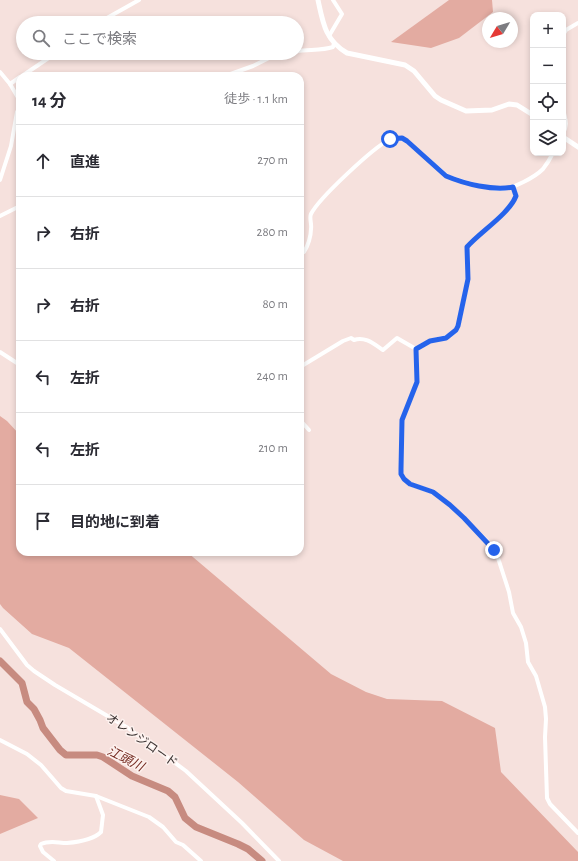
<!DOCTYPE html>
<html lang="ja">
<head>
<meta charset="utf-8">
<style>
	:root { --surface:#fff; --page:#f2f2f3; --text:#2b2b33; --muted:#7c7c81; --line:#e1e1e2 }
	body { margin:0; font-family:"Alegreya Sans","Noto Sans JP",sans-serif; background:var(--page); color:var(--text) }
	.controls { position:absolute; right:12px; top:12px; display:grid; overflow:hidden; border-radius:8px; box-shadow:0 2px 6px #0003 }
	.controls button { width:36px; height:36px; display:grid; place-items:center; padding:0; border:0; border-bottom:1px solid var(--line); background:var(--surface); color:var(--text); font:20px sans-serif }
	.compass { position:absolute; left:482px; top:12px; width:36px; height:36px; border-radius:50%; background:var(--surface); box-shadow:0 2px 6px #0003; rotate:232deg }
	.stop { position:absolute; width:12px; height:12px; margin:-9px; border:3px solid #2563eb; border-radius:50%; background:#fff }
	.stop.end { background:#2563eb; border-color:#fff; box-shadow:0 1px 4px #0008 }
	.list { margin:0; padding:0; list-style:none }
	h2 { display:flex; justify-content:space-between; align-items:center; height:52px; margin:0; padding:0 16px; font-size:17px }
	h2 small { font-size:13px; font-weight:400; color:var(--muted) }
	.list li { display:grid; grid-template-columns:26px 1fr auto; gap:12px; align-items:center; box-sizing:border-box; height:72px; padding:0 16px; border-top:1px solid var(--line) }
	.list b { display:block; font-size:15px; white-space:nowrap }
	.list em { font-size:13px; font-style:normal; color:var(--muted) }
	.icon { flex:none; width:22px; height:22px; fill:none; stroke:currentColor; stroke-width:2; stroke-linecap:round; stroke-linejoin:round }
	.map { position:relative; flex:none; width:578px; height:861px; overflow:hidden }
	.search { position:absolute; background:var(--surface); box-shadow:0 2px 6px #0003; left:16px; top:16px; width:288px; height:44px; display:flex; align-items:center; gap:10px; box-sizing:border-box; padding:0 14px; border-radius:22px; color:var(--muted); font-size:15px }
	.panel { position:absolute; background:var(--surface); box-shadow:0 2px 6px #0003; left:16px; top:72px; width:288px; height:484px; border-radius:12px }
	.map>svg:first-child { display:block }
</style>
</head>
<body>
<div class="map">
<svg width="578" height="861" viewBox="0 0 578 861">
	<rect width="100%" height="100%" fill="#f6e1dd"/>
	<g fill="#e3aba1">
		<polygon points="449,0 492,0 493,12 459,38 431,48 391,42"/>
		<polygon points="0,416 7,421 20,435 20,552 187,552 331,674 366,692 387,699 442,701 495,728 501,772 578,852 578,861 343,861 304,840 238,782 69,648 32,634 3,608 0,604"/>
		<polygon points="0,795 19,799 38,818 0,834"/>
	</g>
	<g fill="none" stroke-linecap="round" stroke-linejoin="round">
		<polyline stroke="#c78b80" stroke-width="7" points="0,661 22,683 27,702 34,709 40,720 43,728 60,750 66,755 97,755 103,757 132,776 168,791 175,797 185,818 196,827 238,844 248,849 262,861"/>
		<g stroke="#fff" stroke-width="4">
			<polyline points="98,23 139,0"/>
			<polyline points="563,35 566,30 578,23"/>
			<polyline points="329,36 342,14 333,0"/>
			<path d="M297 51C308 49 322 51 333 47L334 43"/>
			<polyline points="0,72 10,84 20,101"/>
			<polyline points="22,76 56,53"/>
			<polyline points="225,76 253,66 269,58 287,53"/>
			<polyline points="10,84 20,77"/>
			<path d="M563 107C564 119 569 121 563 134"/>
			<polyline points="0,180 11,146 17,112 20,107"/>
			<polyline points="0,216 20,206"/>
			<path d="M300 253 304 252C308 246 311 236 311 229 312 224 309 218 311 214 319 198 374 147 389 140 395 137 401 138 407 141L447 176C460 181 488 189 501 189 513 189 535 177 543 169 547 164 550 159 553 153"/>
			<polyline points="416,349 417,382 402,420 401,474 404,479 410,484 433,492 450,505 489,543 498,558 509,592 513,613 521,627 526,643 528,662 536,676 545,707 546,719 545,737 547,798 550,804 578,833"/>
			<path d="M416 349C420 346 425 343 430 341 442 337 451 339 458 327L468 279 467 247C480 232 509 213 516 196L513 187"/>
			<polyline points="0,352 20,365"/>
			<path d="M300 367 343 341 351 338 354 340C365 336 374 344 383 350L397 338 416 349"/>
			<polyline points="300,420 309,430"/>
			<polyline points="0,629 27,665 34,671 55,685 128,728 186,771 242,823 279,861"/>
			<polyline points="0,740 27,754 41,765 61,788 66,791 96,796 149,817 163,827 176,842 183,845 201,861"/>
			<path d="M54 861 43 852 40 846 41 844C50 840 58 843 67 843 78 842 93 840 101 832L103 815 96 796"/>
		</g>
		<g stroke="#fff" stroke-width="5">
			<path d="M318 0C323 23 325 40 347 53L405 65 414 71 435 96 441 100 466 111 492 110 509 104 517 105 533 115"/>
			<polyline points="563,137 578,147"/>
		</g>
	</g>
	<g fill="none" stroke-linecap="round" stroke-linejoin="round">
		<path stroke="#2563eb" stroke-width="5" d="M390 139 402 138 407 141 446 176C465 184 493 191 513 187L516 196C509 214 480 232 467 247L468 279 458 326 456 330 446 338 430 341 416 349 417 382 402 420 401 469V474L404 479 410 484 433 492 450 505 464 518 494 550"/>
	</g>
	<g text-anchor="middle" stroke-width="3" stroke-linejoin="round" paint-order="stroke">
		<g font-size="12" fill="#3a3231" stroke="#fdf1ee">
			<text transform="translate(142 740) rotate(35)" y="4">オレンジロード</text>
		</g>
		<g font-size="13" font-style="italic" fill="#762c22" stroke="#fdf1ee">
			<text transform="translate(126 758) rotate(27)" y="5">江頭川</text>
		</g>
	</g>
</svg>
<div class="controls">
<button>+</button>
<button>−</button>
<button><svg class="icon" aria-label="locate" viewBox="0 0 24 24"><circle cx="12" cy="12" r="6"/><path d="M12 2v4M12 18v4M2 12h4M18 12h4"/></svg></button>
<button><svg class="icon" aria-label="layers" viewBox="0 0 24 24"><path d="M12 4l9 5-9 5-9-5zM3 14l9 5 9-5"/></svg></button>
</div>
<svg class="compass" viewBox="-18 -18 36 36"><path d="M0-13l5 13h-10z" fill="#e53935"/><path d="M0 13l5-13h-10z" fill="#7c7c81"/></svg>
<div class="stop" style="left:390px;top:139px"></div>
<div class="stop end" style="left:494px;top:550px"></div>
<div class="search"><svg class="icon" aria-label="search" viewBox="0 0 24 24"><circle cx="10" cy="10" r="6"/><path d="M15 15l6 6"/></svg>ここで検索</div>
<section class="panel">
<h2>14 分<small>徒歩 · 1.1 km</small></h2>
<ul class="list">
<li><svg class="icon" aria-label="ahead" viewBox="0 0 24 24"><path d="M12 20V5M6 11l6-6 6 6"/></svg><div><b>直進</b></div><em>270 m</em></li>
<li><svg class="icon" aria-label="right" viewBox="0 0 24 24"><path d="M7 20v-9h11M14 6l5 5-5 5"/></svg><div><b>右折</b></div><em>280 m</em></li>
<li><svg class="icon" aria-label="right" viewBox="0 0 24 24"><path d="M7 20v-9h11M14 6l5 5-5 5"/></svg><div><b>右折</b></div><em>80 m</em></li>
<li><svg class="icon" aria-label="left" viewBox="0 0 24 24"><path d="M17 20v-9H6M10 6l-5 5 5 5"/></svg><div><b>左折</b></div><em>240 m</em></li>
<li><svg class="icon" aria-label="left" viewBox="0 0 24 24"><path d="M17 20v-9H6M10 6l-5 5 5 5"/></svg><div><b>左折</b></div><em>210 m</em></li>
<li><svg class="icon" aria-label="arrive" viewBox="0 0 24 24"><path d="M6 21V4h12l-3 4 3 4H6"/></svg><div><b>目的地に到着</b></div></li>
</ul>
</section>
</div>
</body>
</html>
